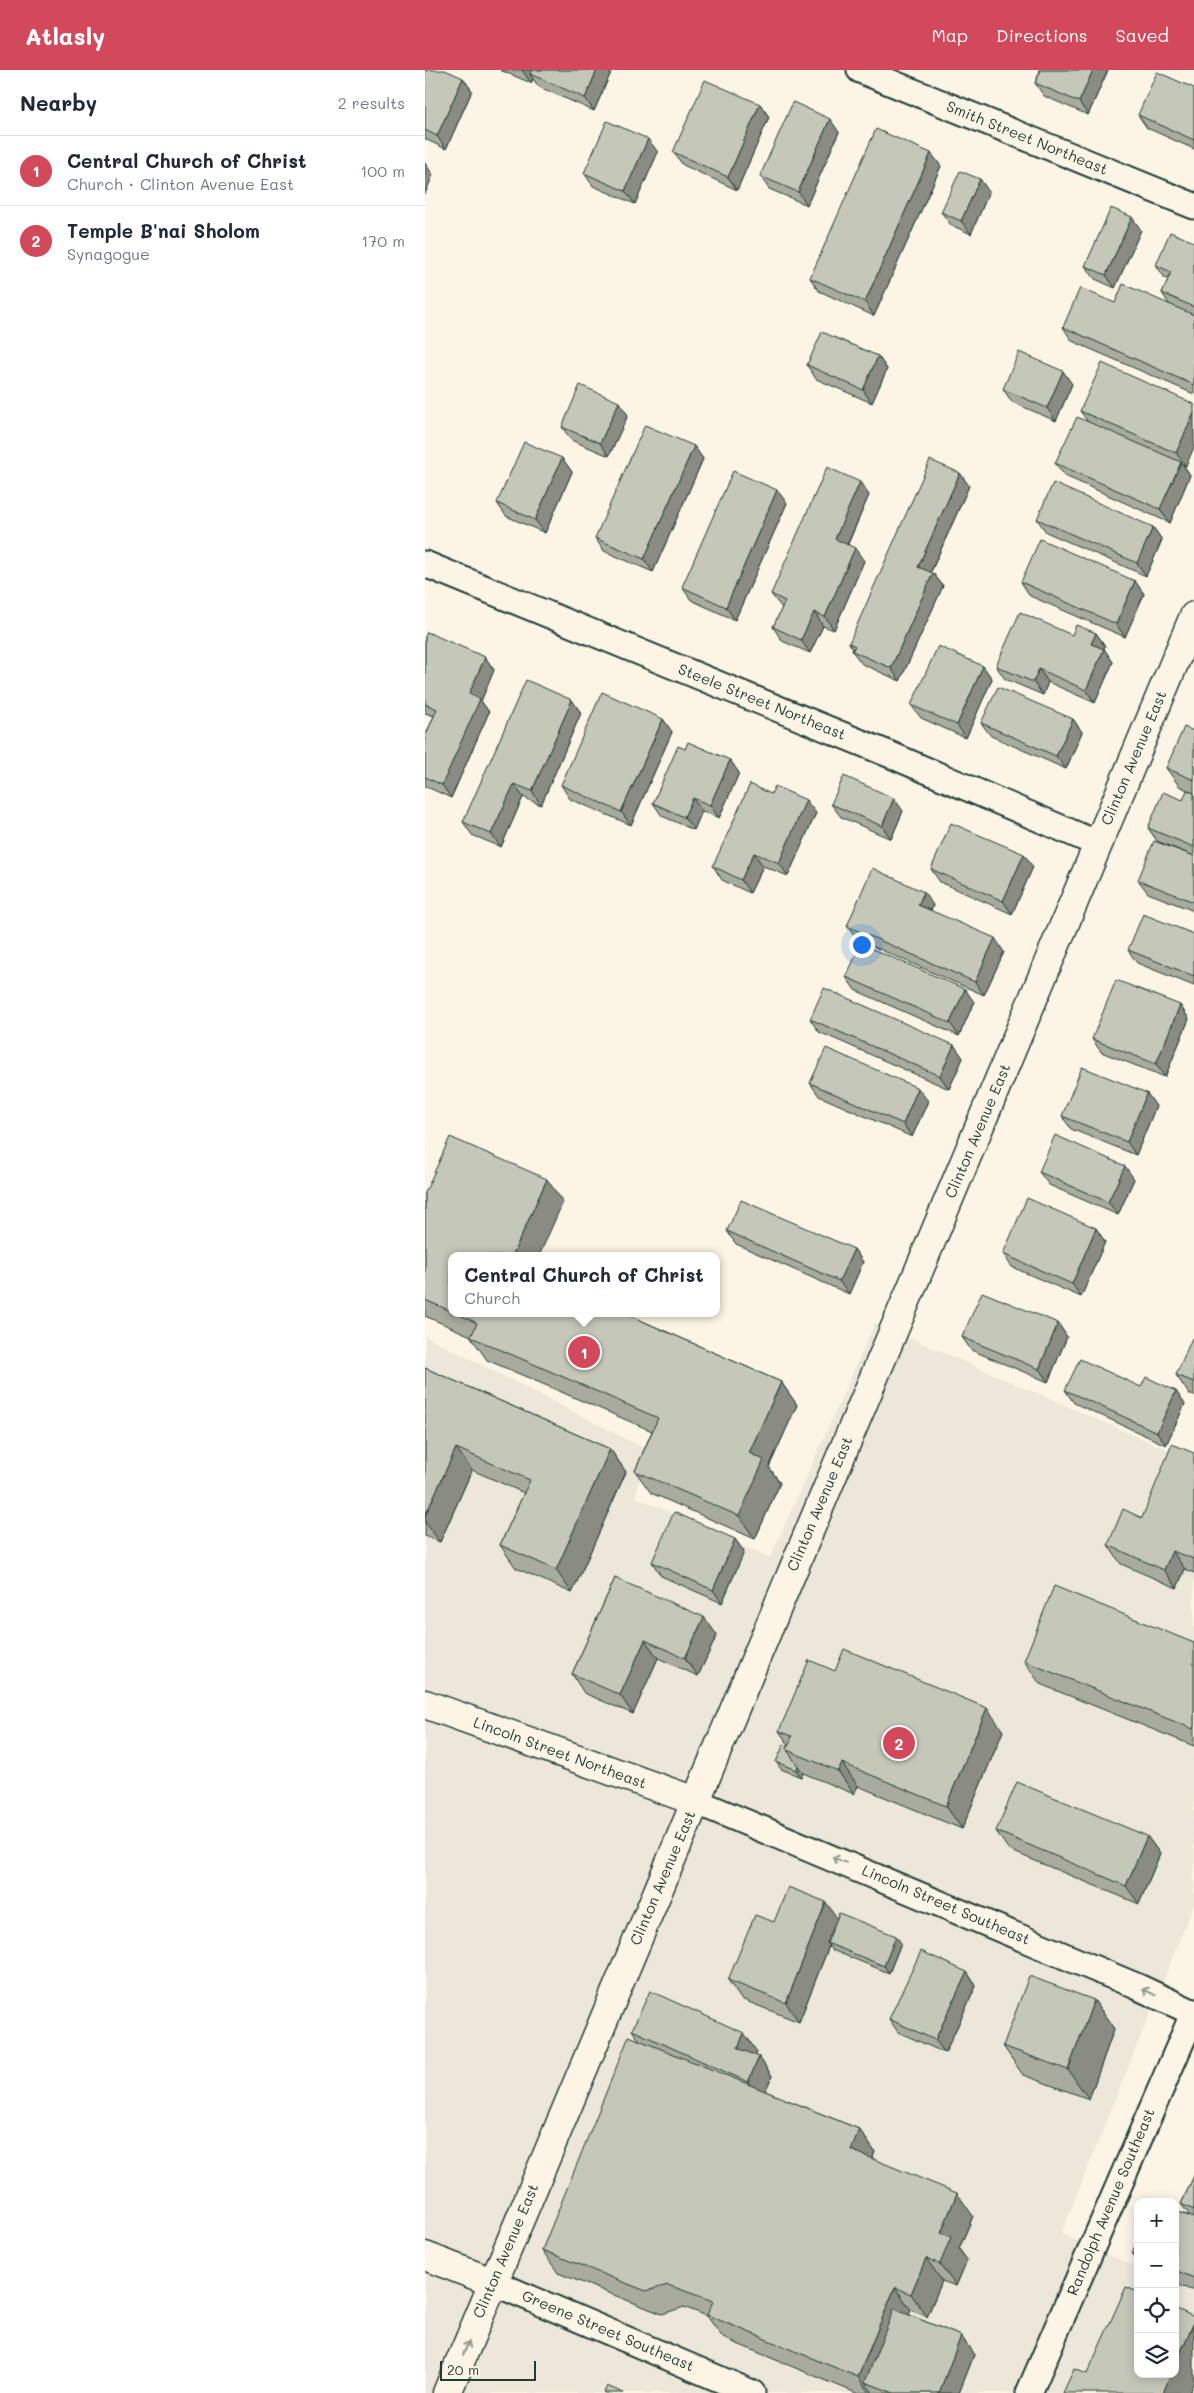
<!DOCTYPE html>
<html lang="en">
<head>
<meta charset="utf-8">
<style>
	:root { --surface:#fff; --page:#f6f6f7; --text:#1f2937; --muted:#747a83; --line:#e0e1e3; --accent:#d1495b }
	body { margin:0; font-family:Mali,sans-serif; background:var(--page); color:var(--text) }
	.controls { position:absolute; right:15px; bottom:15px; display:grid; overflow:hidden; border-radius:10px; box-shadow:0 2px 12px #0003 }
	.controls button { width:45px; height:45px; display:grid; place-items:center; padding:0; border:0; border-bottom:1px solid var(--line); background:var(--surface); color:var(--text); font:25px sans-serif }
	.scale { position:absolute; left:15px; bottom:12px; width:96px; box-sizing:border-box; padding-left:5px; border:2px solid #1f3d34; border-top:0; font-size:14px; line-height:18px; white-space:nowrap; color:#1f3d34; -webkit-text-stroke:4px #fcf5e5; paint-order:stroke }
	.you { position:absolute; left:436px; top:874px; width:18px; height:18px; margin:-12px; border:4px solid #fff; border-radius:50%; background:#1a73e8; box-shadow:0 0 0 8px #1a73e833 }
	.badge { display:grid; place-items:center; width:32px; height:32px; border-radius:50%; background:var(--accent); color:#fff; font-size:16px; font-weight:700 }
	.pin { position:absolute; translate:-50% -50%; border:2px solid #fff; box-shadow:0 1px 5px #0006 }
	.popup { position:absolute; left:23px; top:1182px; width:272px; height:65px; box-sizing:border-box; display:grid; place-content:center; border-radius:10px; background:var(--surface); filter:drop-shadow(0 1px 4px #0005); font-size:16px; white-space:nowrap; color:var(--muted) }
	.popup b { font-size:19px; color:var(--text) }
	.popup::after { content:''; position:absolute; left:50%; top:100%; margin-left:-10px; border:10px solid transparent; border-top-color:var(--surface) }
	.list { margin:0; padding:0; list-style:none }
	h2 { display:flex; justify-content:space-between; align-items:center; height:65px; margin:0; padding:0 20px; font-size:21px }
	h2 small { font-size:16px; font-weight:400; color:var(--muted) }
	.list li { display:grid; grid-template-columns:32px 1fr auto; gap:15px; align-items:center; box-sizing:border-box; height:70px; padding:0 20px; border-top:1px solid var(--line) }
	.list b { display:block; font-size:19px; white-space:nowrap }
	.list p { margin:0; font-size:16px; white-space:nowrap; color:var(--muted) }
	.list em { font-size:16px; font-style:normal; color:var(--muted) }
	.icon { flex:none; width:28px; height:28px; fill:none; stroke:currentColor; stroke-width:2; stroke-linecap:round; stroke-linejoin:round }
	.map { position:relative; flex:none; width:769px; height:2323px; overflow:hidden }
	header { display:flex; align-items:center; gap:30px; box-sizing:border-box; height:70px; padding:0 25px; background:var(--accent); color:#fff }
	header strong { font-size:24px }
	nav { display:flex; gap:28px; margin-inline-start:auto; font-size:18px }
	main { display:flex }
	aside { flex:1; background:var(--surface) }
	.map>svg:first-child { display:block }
</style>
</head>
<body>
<header>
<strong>Atlasly</strong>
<nav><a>Map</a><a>Directions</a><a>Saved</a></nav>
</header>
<main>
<aside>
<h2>Nearby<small>2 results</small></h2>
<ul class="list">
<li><span class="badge">1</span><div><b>Central Church of Christ</b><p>Church · Clinton Avenue East</p></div><em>100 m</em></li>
<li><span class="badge">2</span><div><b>Temple B'nai Sholom</b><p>Synagogue</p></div><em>170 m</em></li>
</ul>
</aside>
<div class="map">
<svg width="769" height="2323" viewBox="0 0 769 2323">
	<rect width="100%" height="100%" fill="#fcf5e5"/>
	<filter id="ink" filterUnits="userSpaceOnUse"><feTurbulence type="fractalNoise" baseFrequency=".02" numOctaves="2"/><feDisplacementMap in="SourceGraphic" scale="10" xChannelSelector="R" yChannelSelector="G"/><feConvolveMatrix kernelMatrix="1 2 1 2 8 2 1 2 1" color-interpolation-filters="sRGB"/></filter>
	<g filter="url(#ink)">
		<polygon fill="#ece7d8" points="450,1253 769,1391 769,1834 636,2164 713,2198 713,2304 750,2304 750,2214 769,2221 769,2323 0,2323 0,1266 219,1378 211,1427 345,1488"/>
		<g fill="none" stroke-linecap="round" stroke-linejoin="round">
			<g stroke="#1f3d34" stroke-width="29">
				<g id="minor">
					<polyline points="435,0 769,136"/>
					<polyline points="0,494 466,685 673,774"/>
					<polyline points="270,1731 711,1916 769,1943"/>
					<polyline points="67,2212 327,2323"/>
					<polyline points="604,2323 769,1942"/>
				</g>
			</g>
			<g stroke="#1f3d34" stroke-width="31">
				<g id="tertiary">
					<polyline points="0,1634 270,1731"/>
					<polyline points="0,2186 67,2212"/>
					<polyline points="22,2323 769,546"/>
				</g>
			</g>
			<use href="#minor" stroke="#fcf5e5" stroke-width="25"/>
			<use href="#tertiary" stroke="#fcf5e5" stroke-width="28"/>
		</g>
		<g fill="#a9ab9f" stroke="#1f3d34">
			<polygon points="0,0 38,8 47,21 21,79 0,69"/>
			<polygon points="75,0 187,0 169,41 114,17 108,9 106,13"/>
			<polygon points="613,0 683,0 663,45 619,26 610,13 615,1"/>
			<polygon points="769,18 769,79 722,58 713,45"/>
			<polygon points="335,34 344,47 312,120 258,95 248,82"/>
			<polygon points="414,62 382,135 344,119 335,106"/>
			<polygon points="233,82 210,134 168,116 159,103"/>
			<polygon points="516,96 449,246 394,221 385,208"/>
			<polygon points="555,109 564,122 546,164 526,155 516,142"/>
			<polygon points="716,160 690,218 670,209 660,196"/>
			<polygon points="769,172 769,324 647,271 638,257 690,233 744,234 737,223 743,209 740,208 731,195"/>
			<polygon points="453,286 462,299 447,333 391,309 382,295"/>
			<polygon points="647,314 631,351 587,332 578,319"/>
			<polygon points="769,334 761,396 758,394 765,405 745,453 640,406 630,393 663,352 655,341"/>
			<polygon points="203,345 184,386 146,370 137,357"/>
			<polygon points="269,376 278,389 228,502 179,481 170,468"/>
			<polygon points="137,388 147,402 120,463 81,446 72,433"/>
			<polygon points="535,403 544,416 506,502 508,503 518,516 475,611 437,594 427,581 428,579 424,573"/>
			<polygon points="444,425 423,474 439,491 409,560 398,556 385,583 357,571 348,557 357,538 346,524"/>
			<polygon points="362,433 310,550 266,530 257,517"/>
			<polygon points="612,449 728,457 737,470 721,506 621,462"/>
			<polygon points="710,511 719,524 700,567 605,526 596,512"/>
			<polygon points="671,563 680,576 679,579 688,592 670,633 623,612 618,625 580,609 571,596 647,565"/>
			<polygon points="0,567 60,587 69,600 56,631 64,642 26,728 0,716 0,667 9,646 0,643"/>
			<polygon points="558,596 567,609 541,668 496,648 486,635"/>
			<polygon points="147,630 156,643 116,735 98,727 76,777 47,765 38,752"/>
			<polygon points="238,649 247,662 206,755 145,729 136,715"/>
			<polygon points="648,649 657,662 641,699 566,666 556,653"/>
			<polygon points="769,661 769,723 754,716 741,698"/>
			<polygon points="260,679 305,690 314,703 294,748 277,741 269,760 237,746 228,733"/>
			<polygon points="769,723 769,786 732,771 723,758 758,730"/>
			<polygon points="406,734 478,741 466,769 416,747"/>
			<polygon points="391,743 363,806 338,796 325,823 297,810 288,796"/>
			<polygon points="769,786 769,841 723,823 713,810"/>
			<polygon points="608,797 587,844 515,812 506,799"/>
			<polygon points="508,835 506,841 579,882 559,925 431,869 422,856"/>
			<polygon points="769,864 769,916 712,893 703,880"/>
			<polygon points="421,907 549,932 534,966 430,920"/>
			<polygon points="755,935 764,949 740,1007 676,982 667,969"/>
			<polygon points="385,949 529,975 538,988 524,1019 394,962"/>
			<polygon points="385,1013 503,1031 487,1067 394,1026"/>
			<polygon points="731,1036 711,1085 646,1059 637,1046"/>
			<polygon points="614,1102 709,1109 693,1145 624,1115"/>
			<polygon points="0,1123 138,1132 26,1186 26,1243 199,1243 356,1312 372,1335 344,1397 355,1413 330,1469 226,1423 210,1401 227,1361 62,1290 46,1267 46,1266 0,1246"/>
			<polygon points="671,1158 680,1172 656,1227 587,1197 578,1184"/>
			<polygon points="302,1161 429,1179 438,1192 424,1224 311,1174"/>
			<polygon points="633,1253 642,1267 623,1312 546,1280 537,1267"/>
			<polygon points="769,1269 769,1326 764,1324 751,1305"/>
			<polygon points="0,1298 185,1379 201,1402 147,1523 91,1498 75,1475 99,1423 47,1400 15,1472 0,1466"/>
			<polygon points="640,1320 760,1334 741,1375 649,1333"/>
			<polygon points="769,1383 769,1503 760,1499 752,1518 696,1494 683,1475 717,1448"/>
			<polygon points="310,1469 319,1482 297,1533 236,1506 227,1492"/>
			<polygon points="190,1508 292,1565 273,1606 233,1588 208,1644 159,1623 147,1604"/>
			<polygon points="769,1573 769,1676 615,1614 599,1591"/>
			<polygon points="410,1601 578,1661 537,1759 433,1716 429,1724 378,1703 376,1707 356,1699 351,1692 364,1675 354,1661"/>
			<polygon points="571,1761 722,1766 735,1784 714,1834 584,1780"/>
			<polygon points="412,1848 476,1873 464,1903 407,1880 404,1876 374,1952 316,1929 303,1910 349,1852"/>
			<polygon points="542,1902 551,1916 520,1983 473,1962 464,1949"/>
			<polygon points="669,1930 689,1959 664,2029 598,2005 578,1976"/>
			<polygon points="207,1960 332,1982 330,1986 334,1987 347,2006 340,2021 434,2059 450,2082 447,2088 548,2146 534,2179 542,2190 531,2216 517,2211 502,2247 486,2240 484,2245 536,2266 549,2285 534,2323 431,2323 298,2268 282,2246 259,2237 237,2244 133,2203 117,2180 215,1971"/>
			<polygon points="769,2106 769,2221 750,2214 750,2141 765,2146 756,2134"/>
			<polygon points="713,2169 713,2191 707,2183"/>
		</g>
		<g fill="#8a8b82" stroke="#1f3d34">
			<polygon points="97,0 112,0 105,4 108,9 106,13"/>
			<polygon points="172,0 187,0 169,41 160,28"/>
			<polygon points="668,0 683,0 663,45 654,32"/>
			<polygon points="38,8 47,21 21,79 12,66"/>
			<polygon points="335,34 344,47 312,120 303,107"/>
			<polygon points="405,49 414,62 382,135 373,122"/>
			<polygon points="223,69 233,82 210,134 200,121"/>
			<polygon points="506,83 516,96 449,246 440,232"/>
			<polygon points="0,93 8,105 0,124"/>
			<polygon points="555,109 564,122 546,164 536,151"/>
			<polygon points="707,147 716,160 690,218 681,205"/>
			<polygon points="453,286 462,299 447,333 438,320"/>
			<polygon points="638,301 647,314 631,351 622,338"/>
			<polygon points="194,332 203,345 184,386 175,373"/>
			<polygon points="769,343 769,377 761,396 751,383"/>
			<polygon points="269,376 278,389 228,502 219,489"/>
			<polygon points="137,388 147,402 120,463 110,450"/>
			<polygon points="756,392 765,405 745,453 735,439"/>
			<polygon points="535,403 544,416 502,510 493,497"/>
			<polygon points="435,412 444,425 419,482 410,469"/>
			<polygon points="352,420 362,433 310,550 301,537"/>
			<polygon points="728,457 737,470 721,506 712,493"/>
			<polygon points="430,478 439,491 409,560 400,547"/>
			<polygon points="508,503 518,516 475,611 466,598"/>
			<polygon points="710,511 719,524 700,567 691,554"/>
			<polygon points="389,542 398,556 385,583 376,570"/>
			<polygon points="671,563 680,576 675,587 666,574"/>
			<polygon points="679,579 688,592 670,633 661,620"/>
			<polygon points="60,587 69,600 56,631 64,642 26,728 17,715 44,624"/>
			<polygon points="558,596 567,609 541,668 532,655"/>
			<polygon points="614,599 623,612 618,625 608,612"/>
			<polygon points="147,630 156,643 116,735 107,721"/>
			<polygon points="238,649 247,662 206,755 196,742"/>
			<polygon points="648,649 657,662 641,699 631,686"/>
			<polygon points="305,690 314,703 294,748 285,735"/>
			<polygon points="89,714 98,727 76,777 66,764"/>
			<polygon points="268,728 277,741 269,760 259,747"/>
			<polygon points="469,728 478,741 466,769 457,756"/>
			<polygon points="381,730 391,743 363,806 354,793"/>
			<polygon points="329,783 338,796 325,823 316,810"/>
			<polygon points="599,784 608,797 587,844 578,831"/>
			<polygon points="499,822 508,835 502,848 493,835"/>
			<polygon points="570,868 579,882 559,925 550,912"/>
			<polygon points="540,919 549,932 534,966 525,953"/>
			<polygon points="755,935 764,949 740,1007 731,994"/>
			<polygon points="529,975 538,988 524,1019 515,1006"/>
			<polygon points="493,1018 503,1031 487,1067 478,1054"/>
			<polygon points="722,1023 731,1036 711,1085 702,1072"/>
			<polygon points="700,1096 709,1109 693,1145 683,1132"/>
			<polygon points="122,1109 138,1132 114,1186 87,1186"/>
			<polygon points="671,1158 680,1172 656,1227 647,1214"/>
			<polygon points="429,1179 438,1192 424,1224 414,1211"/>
			<polygon points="633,1253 642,1267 623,1312 614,1299"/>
			<polygon points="356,1312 372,1335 344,1397 355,1413 330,1469 314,1446 324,1383"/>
			<polygon points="751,1321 760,1334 741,1375 732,1362"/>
			<polygon points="31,1378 47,1400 15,1472 0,1452 0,1446"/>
			<polygon points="185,1379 201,1402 147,1523 131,1500"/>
			<polygon points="310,1469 319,1482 297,1533 288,1520"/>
			<polygon points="747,1481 760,1499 752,1518 739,1500"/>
			<polygon points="279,1547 292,1565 273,1606 260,1588"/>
			<polygon points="220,1570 233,1588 208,1644 195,1625"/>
			<polygon points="562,1638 578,1661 537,1759 521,1736"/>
			<polygon points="417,1693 433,1716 429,1724 413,1701"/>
			<polygon points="373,1696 378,1703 376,1707 371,1700"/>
			<polygon points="722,1766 735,1784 714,1834 701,1816"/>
			<polygon points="401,1832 414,1851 402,1873 404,1876 374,1952 361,1933"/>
			<polygon points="471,1866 476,1873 464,1903 459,1896"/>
			<polygon points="542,1902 551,1916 520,1983 510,1970"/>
			<polygon points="669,1930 689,1959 664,2029 643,2000"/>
			<polygon points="319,1963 332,1982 326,1996 313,1978"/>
			<polygon points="334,1987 347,2006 336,2031 323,2012"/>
			<polygon points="434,2059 450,2082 442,2102 426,2080"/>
			<polygon points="532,2123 548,2146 534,2179 542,2190 531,2216 515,2194 516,2163"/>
			<polygon points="501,2188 517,2211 502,2247 486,2224"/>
			<polygon points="470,2217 486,2240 454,2317 440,2312 448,2323 444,2323 433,2307"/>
			<polygon points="769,2252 769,2311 764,2323 738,2323 746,2304 750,2304 750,2295"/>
			<polygon points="536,2266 549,2285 534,2323 514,2323"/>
		</g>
		<g fill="#c5c7b9" stroke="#1f3d34">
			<polygon points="0,0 20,0 38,8 12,66 0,60"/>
			<polygon points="107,0 172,0 160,28 105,4"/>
			<polygon points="616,0 668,0 654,32 610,13"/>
			<polygon points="732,2 769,18 769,70 713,45"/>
			<polygon points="280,10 335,34 303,107 248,82"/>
			<polygon points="368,32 405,49 373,122 335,106"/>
			<polygon points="182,51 223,69 200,121 159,103"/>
			<polygon points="451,59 506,83 440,232 385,208"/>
			<polygon points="535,101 555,109 536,151 516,142"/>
			<polygon points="686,138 707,147 681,205 660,196"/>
			<polygon points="745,162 769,172 769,237 737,223 746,202 731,195"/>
			<polygon points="698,214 769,245 769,315 638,257 655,218 690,233"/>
			<polygon points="397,262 453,286 438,320 382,295"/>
			<polygon points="594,282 638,301 622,338 578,319"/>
			<polygon points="677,293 769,334 769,343 751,383 655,341"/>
			<polygon points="155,315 194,332 175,373 137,357"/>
			<polygon points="652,347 756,392 735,439 630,393"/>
			<polygon points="220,355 269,376 219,489 170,468"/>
			<polygon points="99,372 137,388 110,450 72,433"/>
			<polygon points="505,390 535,403 493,497 508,503 466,598 427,581 430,576 424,573"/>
			<polygon points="402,397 435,412 410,469 430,478 400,547 389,542 376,570 348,557 360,531 346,524"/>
			<polygon points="308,401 352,420 301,537 257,517"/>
			<polygon points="628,413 728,457 712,493 612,449"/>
			<polygon points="615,469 710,511 691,554 596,512"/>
			<polygon points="595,542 647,565 651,555 671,563 666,574 679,579 661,620 614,599 608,612 571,596"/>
			<polygon points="2,562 60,587 44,624 55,629 17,715 0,707 0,667 12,639 0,634 0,567"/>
			<polygon points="513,576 558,596 532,655 486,635"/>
			<polygon points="101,610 147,630 107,721 89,714 66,764 38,752"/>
			<polygon points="573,617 648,649 631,686 556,653"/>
			<polygon points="177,622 238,649 196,742 136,715"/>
			<polygon points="759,657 769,661 769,710 741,698"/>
			<polygon points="263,672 305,690 285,735 268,728 259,747 228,733 253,676 260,679"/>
			<polygon points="419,706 469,728 457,756 406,734"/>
			<polygon points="325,714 346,724 350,716 381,730 354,793 329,783 316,810 288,796"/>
			<polygon points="762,720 769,723 769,777 723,758 738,722 758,730"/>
			<polygon points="526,753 599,784 578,831 506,799"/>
			<polygon points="729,771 769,786 769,832 713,810"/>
			<polygon points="447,798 499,822 493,835 570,868 550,912 422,856"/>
			<polygon points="718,844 769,864 769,906 703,880"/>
			<polygon points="436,874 540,919 525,953 421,907"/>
			<polygon points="691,910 755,935 731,994 667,969"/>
			<polygon points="399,918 529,975 515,1006 385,949"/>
			<polygon points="401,978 493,1018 478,1054 385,1013"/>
			<polygon points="657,997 722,1023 702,1072 637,1046"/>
			<polygon points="630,1065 700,1096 683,1132 614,1102"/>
			<polygon points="25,1067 122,1109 87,1186 26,1186 26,1241 0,1230 0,1123"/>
			<polygon points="602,1128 671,1158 647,1214 578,1184"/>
			<polygon points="316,1130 429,1179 414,1211 302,1161"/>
			<polygon points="557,1222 633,1253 614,1299 537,1267"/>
			<polygon points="31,1243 199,1243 356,1312 324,1383 339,1390 314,1446 210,1401 233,1348 46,1267 52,1253"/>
			<polygon points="767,1268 769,1269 769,1312 751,1305"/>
			<polygon points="655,1289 716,1317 721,1307 751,1321 732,1362 640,1320"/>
			<polygon points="0,1298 185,1379 131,1500 75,1475 105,1410 31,1378 0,1446"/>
			<polygon points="747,1374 769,1383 769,1489 747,1481 739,1500 683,1475 698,1439 717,1448"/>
			<polygon points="249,1442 310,1469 288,1520 227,1492"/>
			<polygon points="190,1508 279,1547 260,1588 220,1570 195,1625 147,1604"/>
			<polygon points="629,1516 769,1573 769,1656 768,1659 599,1591"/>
			<polygon points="419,1579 562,1638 521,1736 417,1693 413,1701 362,1680 367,1666 354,1661 384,1590 410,1601"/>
			<polygon points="359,1674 363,1676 362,1680 373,1696 371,1700 351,1692"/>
			<polygon points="592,1712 722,1766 701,1816 571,1761"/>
			<polygon points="363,1817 401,1832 361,1933 303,1910 330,1845 349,1852"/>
			<polygon points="414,1843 471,1866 459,1896 402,1873"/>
			<polygon points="496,1881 542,1902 510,1970 464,1949"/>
			<polygon points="604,1906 669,1930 643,2000 578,1976"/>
			<polygon points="225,1921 319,1963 313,1978 334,1987 323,2012 207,1960"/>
			<polygon points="204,1966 434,2059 426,2080 532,2123 516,2163 526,2167 515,2194 501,2188 486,2224 470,2217 433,2307 282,2245 288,2231 243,2215 221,2221 117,2180"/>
			<polygon points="769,2106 769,2140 756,2134"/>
			<polygon points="750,2141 769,2148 769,2208 750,2200"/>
			<polygon points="713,2169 713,2185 707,2183"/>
			<polygon points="701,2217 713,2222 713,2304 746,2304 738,2323 638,2323 649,2299 662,2304"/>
			<polygon points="750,2238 769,2247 769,2252 750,2295"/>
			<polygon points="469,2239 536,2266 514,2323 469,2323 440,2312"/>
			<polygon points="182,2316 198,2323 179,2323"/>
		</g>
		<defs><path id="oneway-shaft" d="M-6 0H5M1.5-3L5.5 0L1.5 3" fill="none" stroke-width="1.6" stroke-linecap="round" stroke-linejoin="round" transform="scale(1.25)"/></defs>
		<g stroke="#8e998c">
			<use href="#oneway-shaft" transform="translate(414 1790) rotate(-157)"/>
			<use href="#oneway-shaft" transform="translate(724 1922) rotate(-154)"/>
			<use href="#oneway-shaft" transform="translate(41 2278) rotate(-67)"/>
		</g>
	</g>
	<g text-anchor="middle" stroke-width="5" stroke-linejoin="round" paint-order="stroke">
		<g font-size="15" fill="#1f3d34" stroke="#fcf5e5">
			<text transform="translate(602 68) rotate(22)" y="5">Smith Street Northeast</text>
			<text transform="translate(337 632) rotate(22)" y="5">Steele Street Northeast</text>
			<text transform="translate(709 688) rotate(-67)" y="5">Clinton Avenue East</text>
			<text transform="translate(553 1061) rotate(-67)" y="5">Clinton Avenue East</text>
			<text transform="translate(395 1434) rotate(-67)" y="5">Clinton Avenue East</text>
			<text transform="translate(135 1683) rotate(20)" y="5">Lincoln Street Northeast</text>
			<text transform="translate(238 1808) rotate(-67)" y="5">Clinton Avenue East</text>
			<text transform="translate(521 1835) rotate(23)" y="5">Lincoln Street Southeast</text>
			<text transform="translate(686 2132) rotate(-67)" y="5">Randolph Avenue Southeast</text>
			<text transform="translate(81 2181) rotate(-67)" y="5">Clinton Avenue East</text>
			<text transform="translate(183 2261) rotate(23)" y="5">Greene Street Southeast</text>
		</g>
	</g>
</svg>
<div class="controls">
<button>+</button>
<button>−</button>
<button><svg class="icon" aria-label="locate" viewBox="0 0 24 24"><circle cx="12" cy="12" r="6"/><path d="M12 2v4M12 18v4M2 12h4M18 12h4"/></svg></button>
<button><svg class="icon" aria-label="layers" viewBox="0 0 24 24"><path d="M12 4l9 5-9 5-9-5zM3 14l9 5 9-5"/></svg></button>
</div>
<div class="scale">20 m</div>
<div class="you"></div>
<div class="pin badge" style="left:159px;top:1282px">1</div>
<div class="popup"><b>Central Church of Christ</b>Church</div>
<div class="pin badge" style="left:474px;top:1673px">2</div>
</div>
</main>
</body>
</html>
